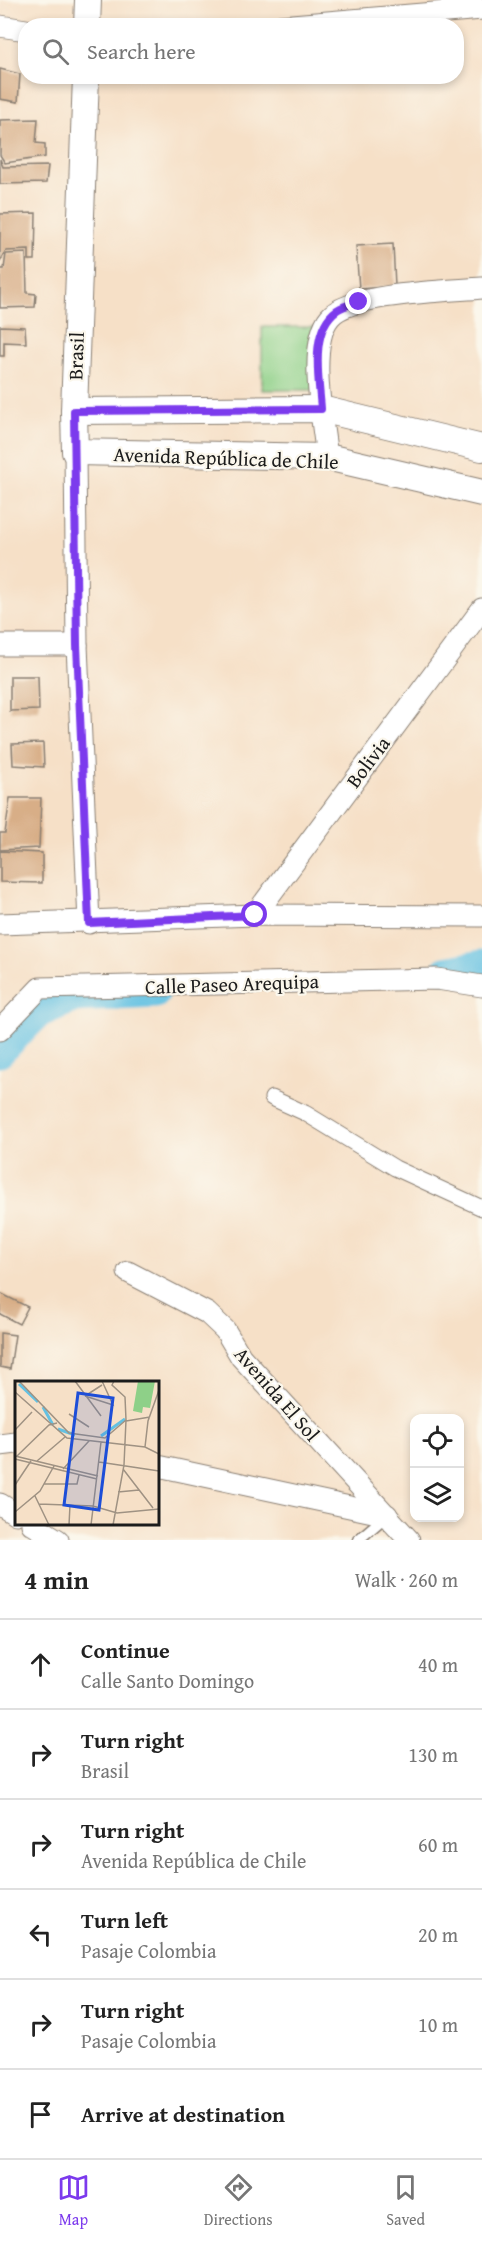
<!DOCTYPE html>
<html lang="en">
<head>
<meta charset="utf-8">
<style>
	:root { --surface:#fff; --page:#f6f6f6; --text:#222; --muted:#767676; --line:#e0e0e0; --accent:#7c3aed }
	body { margin:0; font-family:"Gentium Book Plus",serif; background:var(--page); color:var(--text) }
	.controls { position:absolute; right:18px; bottom:18px; display:grid; overflow:hidden; border-radius:12px; box-shadow:0 3px 9px #0003 }
	.controls button { width:54px; height:54px; display:grid; place-items:center; padding:0; border:0; border-bottom:2px solid var(--line); background:var(--surface); color:var(--text); font:30px sans-serif }
	.stop { position:absolute; width:18px; height:18px; margin:-14px; border:4px solid #7c3aed; border-radius:50%; background:#fff }
	.stop.end { background:#7c3aed; border-color:#fff; box-shadow:0 2px 6px #0008 }
	.list { margin:0; padding:0; list-style:none }
	h2 { display:flex; justify-content:space-between; align-items:center; height:78px; margin:0; padding:0 24px; font-size:26px }
	h2 small { font-size:20px; font-weight:400; color:var(--muted) }
	.list li { display:grid; grid-template-columns:39px 1fr auto; gap:18px; align-items:center; box-sizing:border-box; height:90px; padding:0 24px; border-top:2px solid var(--line) }
	.list b { display:block; font-size:22px; white-space:nowrap }
	.list p { margin:0; font-size:20px; white-space:nowrap; color:var(--muted) }
	.list em { font-size:20px; font-style:normal; color:var(--muted) }
	.icon { flex:none; width:33px; height:33px; fill:none; stroke:currentColor; stroke-width:2; stroke-linecap:round; stroke-linejoin:round }
	.map { position:relative; flex:none; width:482px; height:1540px; overflow:hidden }
	.search { position:absolute; background:var(--surface); box-shadow:0 3px 9px #0003; left:18px; right:18px; top:18px; height:66px; display:flex; align-items:center; gap:15px; box-sizing:border-box; padding:0 21px; border-radius:24px; color:var(--muted); font-size:22px }
	.sheet { height:618px; background:var(--surface) }
	nav { display:flex; justify-content:space-around; align-items:center; box-sizing:border-box; height:84px; border-top:2px solid var(--line); background:var(--surface); font-size:16px; color:var(--muted) }
	nav a { display:grid; justify-items:center; gap:3px }
	nav .on { color:var(--accent) }
	.map>svg:first-child { display:block }
</style>
</head>
<body>
<div class="map">
<svg width="482" height="1540" viewBox="0 0 482 1540">
	<rect width="100%" height="100%" fill="#fbf7ec"/>
	<filter id="ink" filterUnits="userSpaceOnUse"><feTurbulence type="fractalNoise" baseFrequency=".0167" numOctaves="2"/><feDisplacementMap in="SourceGraphic" scale="12" xChannelSelector="R" yChannelSelector="G"/><feConvolveMatrix kernelMatrix="1 2 1 2 8 2 1 2 1" color-interpolation-filters="sRGB"/></filter>
	<filter id="wash" filterUnits="userSpaceOnUse"><feTurbulence type="fractalNoise" baseFrequency=".008" numOctaves="4" result="noise"/><feDisplacementMap in="SourceGraphic" scale="24" xChannelSelector="R" yChannelSelector="G"/><feGaussianBlur stdDeviation="1.35" result="paint"/><feColorMatrix in="noise" values="0 0 0 0 0 0 0 0 0 0 0 0 0 0 0 0 0 1.4 0 .05"/><feComposite in="paint" operator="in"/></filter>
	<g filter="url(#wash)">
		<rect width="100%" height="100%" fill="#f6e0c7"/>
		<rect fill="#8ed088" stroke="#557652" stroke-width="1.5" x="262" y="327" width="61" height="63"/>
		<g fill="none" stroke-linecap="round" stroke-linejoin="round">
			<g stroke="#64c1e2" stroke-width="27">
				<polyline points="445,970 482,963"/>
				<polyline points="0,1054 40,1014 75,999 156,995"/>
			</g>
		</g>
		<g id="blocks">
			<g fill="#d8ae87">
				<polygon points="0,69 20,74 18,102 0,99"/>
				<polygon points="38,119 36,143 45,144 45,157 5,163 0,155 0,120"/>
				<polygon points="0,159 3,167 48,166 46,183 0,184"/>
				<polygon points="36,213 35,260 29,260 29,250 6,251 0,262 0,214"/>
				<polygon points="393,244 395,286 359,289 356,246"/>
				<polygon points="26,253 27,293 36,294 35,307 0,308 0,269 4,269 6,254"/>
				<polygon points="0,326 25,327 26,343 4,342 4,356 0,356"/>
				<polygon points="10,676 38,676 39,710 10,711"/>
				<polygon points="43,743 44,767 13,765 12,744"/>
				<polygon points="10,798 41,798 39,848 0,850 0,833 5,833"/>
				<polygon points="0,851 42,853 42,883 0,882"/>
				<polygon points="0,1293 28,1307 19,1324 0,1314"/>
				<polygon points="0,1333 15,1335 10,1369 0,1367"/>
			</g>
		</g>
	</g>
	<g filter="url(#ink)">
		<use href="#blocks" fill-opacity="0" stroke="#897e72" stroke-width="1.5"/>
		<g fill="none" stroke-linecap="round" stroke-linejoin="round">
			<g stroke="#897e72" stroke-width="13">
				<polyline id="service" points="358,1540 386,1516"/>
			</g>
			<g stroke="#897e72" stroke-width="17">
				<polyline id="pedestrian" points="272,1098 305,1113 395,1168 482,1208"/>
			</g>
			<g stroke="#897e72" stroke-width="23">
				<g id="minor">
					<polyline points="0,26 26,30"/>
					<polyline points="280,26 482,9"/>
					<polyline points="75,452 77,645 89,923"/>
					<path d="M327 457C323 423 307 344 330 317 350 293 449 291 482 288"/>
					<polyline points="0,645 77,645"/>
					<polyline points="255,915 482,609"/>
					<polyline points="0,924 255,915 482,916"/>
					<polyline points="0,1030 40,988 437,979 482,986"/>
					<polyline points="128,1272 207,1313 225,1330 241,1357 409,1540"/>
					<polyline points="0,1445 16,1443"/>
					<polyline points="158,1466 387,1515"/>
					<polyline points="0,1504 16,1514"/>
					<polyline points="32,1524 58,1540"/>
				</g>
			</g>
			<g stroke="#897e72" stroke-width="28">
				<g id="tertiary">
					<polyline points="87,26 88,0"/>
					<polyline points="86,76 74,411 75,452 327,457 482,493"/>
					<polyline points="74,411 321,409 482,448"/>
				</g>
			</g>
			<use href="#service" stroke="#fff" stroke-width="10"/>
			<use href="#pedestrian" stroke="#fff" stroke-width="15"/>
			<use href="#minor" stroke="#fff" stroke-width="21"/>
			<use href="#tertiary" stroke="#fff" stroke-width="26"/>
		</g>
	</g>
	<g fill="none" stroke-linecap="round" stroke-linejoin="round" filter="url(#ink)">
		<path stroke="#7c3aed" stroke-width="8" d="M255 915 89 923 77 645 74 411 321 409C319 379 309 330 337 310 343 306 352 304 359 302"/>
	</g>
	<g text-anchor="middle" stroke-width="4.5" stroke-linejoin="round" paint-order="stroke">
		<g font-size="20" fill="#1c1c1c" stroke="#fbf7ec">
			<text transform="translate(76 356) rotate(-88)" y="7">Brasil</text>
			<text transform="translate(226 458) rotate(2)" y="7">Avenida República de Chile</text>
			<text transform="translate(368 762) rotate(-53)" y="7">Bolivia</text>
			<text transform="translate(232 984) rotate(-2)" y="7">Calle Paseo Arequipa</text>
			<text transform="translate(277 1394) rotate(49)" y="7">Avenida El Sol</text>
		</g>
	</g>
	<g transform="translate(15 1381)">
		<rect width="144" height="144" fill="#f6e0c7"/>
		<path d="M123 0H140L135 27 128 26 127 32 118 30Z" fill="#8ed088"/>
		<path fill="none" stroke="#64c1e2" stroke-width="3" d="M4 3 23 21M28 26 38 44M43 48 60 54M86 55 110 38"/>
		<path fill="none" stroke="#9f9283" stroke-width="1.5" d="M4 0 54 52 90 57 111 39M60 0 86 35M0 11 52 57 130 66 144 73M70 15 98 24 87 0M70 15 87 4M54 33 74 46M111 40 135 36M0 49 17 31M130 66 133 40 144 9M0 75 83 95M2 75 34 44 42 42M0 78 82 98M22 80 50 56M84 81 144 90M48 88 74 60M108 88 138 127M29 103H62L64 94M0 104 16 80M103 111 124 109M20 115 34 144M24 123 78 125 102 132 144 128M0 131 25 110 39 85M54 144 55 124M76 144 86 61M98 144 109 84 111 39 110 16 97 4 99 0"/>
		<path fill="#1d4ed8" fill-opacity="0.15" stroke="#1d4ed8" stroke-width="3" d="M63 12 98 17 84 129 49 124Z"/>
		<rect width="144" height="144" fill="none" stroke="#1c1c1c" stroke-width="3"/>
	</g>
</svg>
<div class="controls">
<button><svg class="icon" aria-label="locate" viewBox="0 0 24 24"><circle cx="12" cy="12" r="6"/><path d="M12 2v4M12 18v4M2 12h4M18 12h4"/></svg></button>
<button><svg class="icon" aria-label="layers" viewBox="0 0 24 24"><path d="M12 4l9 5-9 5-9-5zM3 14l9 5 9-5"/></svg></button>
</div>
<div class="stop" style="left:255px;top:915px"></div>
<div class="stop end" style="left:359px;top:302px"></div>
<div class="search"><svg class="icon" aria-label="search" viewBox="0 0 24 24"><circle cx="10" cy="10" r="6"/><path d="M15 15l6 6"/></svg>Search here</div>
</div>
<section class="sheet">
<h2>4 min<small>Walk · 260 m</small></h2>
<ul class="list">
<li><svg class="icon" aria-label="ahead" viewBox="0 0 24 24"><path d="M12 20V5M6 11l6-6 6 6"/></svg><div><b>Continue</b><p>Calle Santo Domingo</p></div><em>40 m</em></li>
<li><svg class="icon" aria-label="right" viewBox="0 0 24 24"><path d="M7 20v-9h11M14 6l5 5-5 5"/></svg><div><b>Turn right</b><p>Brasil</p></div><em>130 m</em></li>
<li><svg class="icon" aria-label="right" viewBox="0 0 24 24"><path d="M7 20v-9h11M14 6l5 5-5 5"/></svg><div><b>Turn right</b><p>Avenida República de Chile</p></div><em>60 m</em></li>
<li><svg class="icon" aria-label="left" viewBox="0 0 24 24"><path d="M17 20v-9H6M10 6l-5 5 5 5"/></svg><div><b>Turn left</b><p>Pasaje Colombia</p></div><em>20 m</em></li>
<li><svg class="icon" aria-label="right" viewBox="0 0 24 24"><path d="M7 20v-9h11M14 6l5 5-5 5"/></svg><div><b>Turn right</b><p>Pasaje Colombia</p></div><em>10 m</em></li>
<li><svg class="icon" aria-label="arrive" viewBox="0 0 24 24"><path d="M6 21V4h12l-3 4 3 4H6"/></svg><div><b>Arrive at destination</b></div></li>
</ul>
</section>
<nav>
<a class="on"><svg class="icon" aria-label="map" viewBox="0 0 24 24"><path d="M3 6l6-2 6 2 6-2v14l-6 2-6-2-6 2zM9 4v14M15 6v14"/></svg>Map</a>
<a><svg class="icon" aria-label="directions" viewBox="0 0 24 24"><path d="M12 3l9 9-9 9-9-9zM9 14v-3h6M13 9l2 2-2 2"/></svg>Directions</a>
<a><svg class="icon" aria-label="saved" viewBox="0 0 24 24"><path d="M7 4h10v16l-5-4-5 4z"/></svg>Saved</a>
</nav>
</body>
</html>
